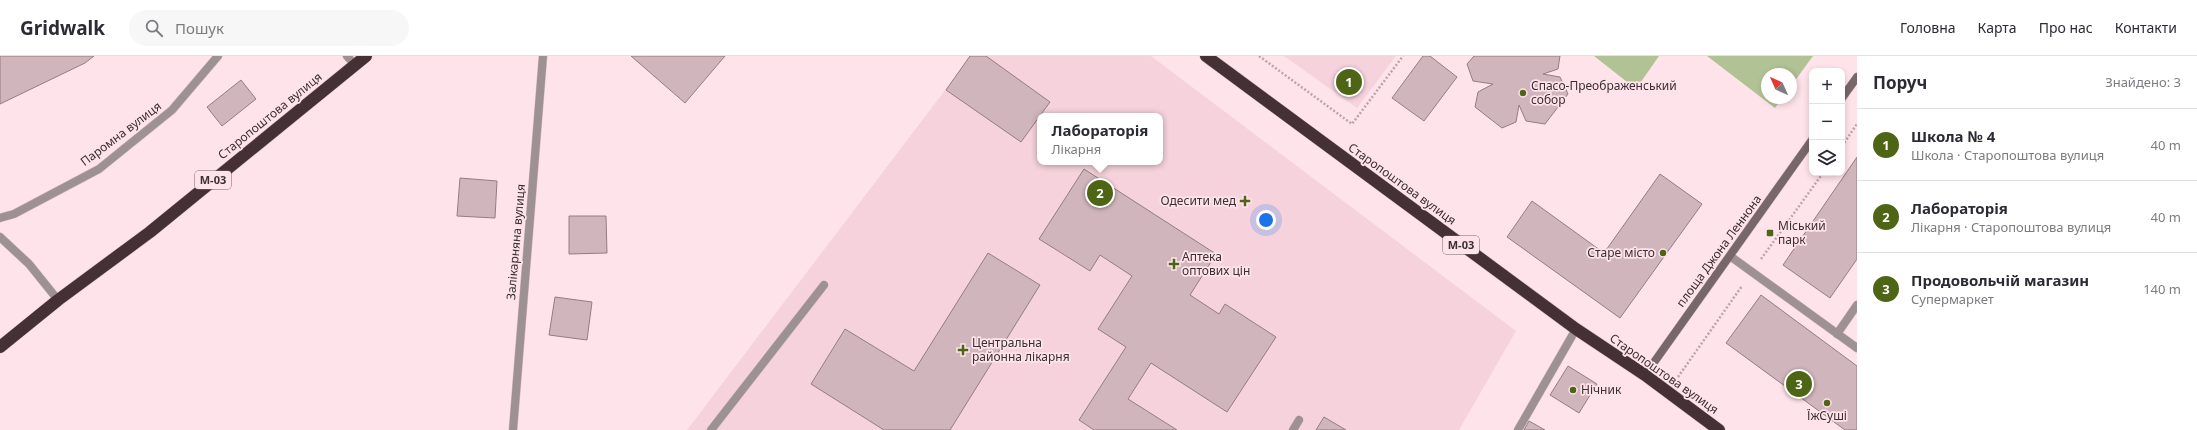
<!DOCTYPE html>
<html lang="uk">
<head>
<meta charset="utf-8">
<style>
	:root { --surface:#fff; --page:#f7f7f7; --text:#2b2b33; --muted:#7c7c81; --line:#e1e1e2; --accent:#4d6514 }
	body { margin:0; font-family:"Noto Sans",sans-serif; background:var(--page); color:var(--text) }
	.controls { position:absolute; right:12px; top:12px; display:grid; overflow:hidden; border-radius:8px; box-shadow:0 2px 6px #0003 }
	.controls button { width:36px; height:36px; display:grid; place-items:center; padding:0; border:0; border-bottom:1px solid var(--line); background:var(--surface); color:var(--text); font:20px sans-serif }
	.compass { position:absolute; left:1761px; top:12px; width:36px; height:36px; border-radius:50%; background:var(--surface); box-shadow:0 2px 6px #0003; rotate:315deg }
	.you { position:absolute; left:1266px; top:164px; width:14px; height:14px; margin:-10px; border:3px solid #fff; border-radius:50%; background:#1a73e8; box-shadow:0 0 0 6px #1a73e833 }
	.badge { display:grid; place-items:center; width:26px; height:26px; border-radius:50%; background:var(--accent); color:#fff; font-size:13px; font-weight:700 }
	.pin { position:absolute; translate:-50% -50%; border:2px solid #fff; box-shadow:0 1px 4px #0006 }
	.popup { position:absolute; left:1037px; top:57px; width:126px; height:52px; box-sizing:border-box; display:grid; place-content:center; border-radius:8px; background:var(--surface); filter:drop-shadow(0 1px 3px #0005); font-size:13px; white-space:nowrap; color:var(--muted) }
	.popup b { font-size:15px; color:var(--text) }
	.popup::after { content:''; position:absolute; left:50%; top:100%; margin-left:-8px; border:8px solid transparent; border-top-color:var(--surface) }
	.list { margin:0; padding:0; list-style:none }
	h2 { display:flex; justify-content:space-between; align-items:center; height:52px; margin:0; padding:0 16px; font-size:17px }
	h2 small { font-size:13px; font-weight:400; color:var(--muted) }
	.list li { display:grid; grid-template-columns:26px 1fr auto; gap:12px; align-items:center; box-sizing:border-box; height:72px; padding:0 16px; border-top:1px solid var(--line) }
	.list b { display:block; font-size:15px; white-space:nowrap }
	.list p { margin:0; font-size:13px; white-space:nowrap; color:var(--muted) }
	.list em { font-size:13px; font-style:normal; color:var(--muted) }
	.icon { flex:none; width:22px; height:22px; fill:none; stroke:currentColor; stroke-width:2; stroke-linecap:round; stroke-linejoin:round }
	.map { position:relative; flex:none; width:1857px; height:374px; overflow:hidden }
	header { display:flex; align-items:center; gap:24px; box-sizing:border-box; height:56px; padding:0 20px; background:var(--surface); border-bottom:1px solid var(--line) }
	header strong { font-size:19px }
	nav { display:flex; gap:22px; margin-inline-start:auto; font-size:14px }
	.search { width:280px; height:36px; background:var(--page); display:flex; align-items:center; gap:10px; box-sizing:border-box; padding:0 14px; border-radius:22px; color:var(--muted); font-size:15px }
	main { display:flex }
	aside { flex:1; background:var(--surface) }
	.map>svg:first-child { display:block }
</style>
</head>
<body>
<header>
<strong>Gridwalk</strong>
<div class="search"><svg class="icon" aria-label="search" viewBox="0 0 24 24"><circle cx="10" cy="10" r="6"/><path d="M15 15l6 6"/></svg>Пошук</div>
<nav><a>Головна</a><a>Карта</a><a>Про нас</a><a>Контакти</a></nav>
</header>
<main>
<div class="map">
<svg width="1857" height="374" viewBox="0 0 1857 374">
	<rect width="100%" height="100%" fill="#ffe3eb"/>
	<g fill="#f5d2dc" fill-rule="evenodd">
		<path d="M971 0H1151L1516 275 1459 374H687ZM1040 60H1160V106H1040Z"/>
		<polygon points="1284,0 1396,0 1357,52"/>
	</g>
	<g fill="#b1c395">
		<polygon points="1594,0 1659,0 1636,33"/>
		<polygon points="1707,0 1813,0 1791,30 1791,18 1767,18 1767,42 1782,42 1775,52"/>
	</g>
	<g fill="#d0b5bc" stroke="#957c83">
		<polygon points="0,0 94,0 85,7 0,48"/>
		<polygon points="631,0 725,0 685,47"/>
		<polygon points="970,0 986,0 1050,46 1021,86 946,34"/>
		<polygon points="1423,0 1430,0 1457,21 1424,65 1392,42"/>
		<polygon points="1474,0 1560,0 1558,13 1543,18 1560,21 1568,38 1545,68 1526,65 1519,49 1516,66 1502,72 1475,51 1478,36 1493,28 1473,25 1467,8"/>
		<polygon points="241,24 256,43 222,70 207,51"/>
		<polygon points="1857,101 1857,203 1830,242 1783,209"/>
		<polygon points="1084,113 1216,198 1190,239 1219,258 1225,248 1276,281 1227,356 1151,307 1128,343 1177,374 1094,374 1079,364 1126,291 1098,273 1132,220 1100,199 1090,215 1039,183"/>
		<polygon points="1660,118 1702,148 1620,262 1507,181 1532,145 1604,197"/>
		<polygon points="460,122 497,125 495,162 457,160"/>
		<polygon points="569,160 606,160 607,197 569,198"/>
		<polygon points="988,197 1040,229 950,374 884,374 811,328 845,273 914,315"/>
		<polygon points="1761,239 1857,310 1857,374 1845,374 1726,287"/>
		<polygon points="555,241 592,246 587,284 549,279"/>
		<polygon points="1568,310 1597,328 1579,357 1550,339"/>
		<polygon points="1324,361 1346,374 1316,374"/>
		<polygon points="1529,365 1545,374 1524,374"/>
	</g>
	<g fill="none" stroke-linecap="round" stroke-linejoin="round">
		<g stroke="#d8bfc6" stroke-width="9">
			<g id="lane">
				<polyline points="1730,200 1857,292"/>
				<polyline points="1837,278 1857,249"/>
				<polyline points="711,374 824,229"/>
				<polyline points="1293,374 1299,364"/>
			</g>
		</g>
		<g stroke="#d8bfc6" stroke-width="9">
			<g id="street">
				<polyline points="347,0 355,9"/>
				<polyline points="0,162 14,158 99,113 172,54 218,0"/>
				<polyline points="0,181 29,208 58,244"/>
				<polyline points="513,374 543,0"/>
				<polyline points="1518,374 1576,273"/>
			</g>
		</g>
		<g stroke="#d8bfc6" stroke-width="9">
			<g id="secondary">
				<polyline points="1842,42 1857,21"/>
				<polyline points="1645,319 1812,84"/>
			</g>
		</g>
		<g stroke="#d8bfc6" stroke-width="13">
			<g id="highway">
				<polyline points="1206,0 1576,273 1645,319 1719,374"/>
				<polyline points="0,291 58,244 150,176 366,0"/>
			</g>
		</g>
		<g stroke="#baa4aa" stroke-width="2.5" stroke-dasharray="2 2" stroke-linecap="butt">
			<polyline points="1259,0 1352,68 1403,0"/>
			<polyline points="1842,90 1857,68"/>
			<polyline points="1761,203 1823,117"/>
			<polyline points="1678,321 1742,230"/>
		</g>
		<use href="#lane" stroke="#9d9194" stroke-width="8"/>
		<use href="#street" stroke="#9d9194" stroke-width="8"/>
		<use href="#secondary" stroke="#77676b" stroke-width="8"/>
		<use href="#highway" stroke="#453036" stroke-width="12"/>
	</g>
	<g fill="#4d6514" stroke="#ffe3eb" stroke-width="1.5">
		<circle cx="1523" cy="37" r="4"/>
		<path d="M1243 139h4v4h4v4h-4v4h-4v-4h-4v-4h4z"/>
		<rect x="1766" y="173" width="8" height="8" rx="2"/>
		<circle cx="1663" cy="197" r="4"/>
		<path d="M1172 202h4v4h4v4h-4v4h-4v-4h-4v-4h4z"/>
		<path d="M961 288h4v4h4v4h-4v4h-4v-4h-4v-4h4z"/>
		<circle cx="1573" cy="334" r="4"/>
		<circle cx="1827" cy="347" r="4"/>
	</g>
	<g text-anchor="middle" stroke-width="3.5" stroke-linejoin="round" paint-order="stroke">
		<g fill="#ffe3eb" stroke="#75656a" stroke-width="1">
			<rect x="195" y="115" width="36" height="18" rx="3"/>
			<rect x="1443" y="180" width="36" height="18" rx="3"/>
		</g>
		<g font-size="11" font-weight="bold" fill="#3a2f32">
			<text x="213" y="128">М-03</text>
			<text x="1461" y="193">М-03</text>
		</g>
		<g font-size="12" fill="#3a2f32" stroke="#ffe3eb" text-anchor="start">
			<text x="1531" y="34">Спасо-Преображенський<tspan x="1531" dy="14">собор</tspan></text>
			<text x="1236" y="149" text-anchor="end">Одесити мед</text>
			<text x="1778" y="174">Міський<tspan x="1778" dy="14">парк</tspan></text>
			<text x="1655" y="201" text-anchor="end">Старе місто</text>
			<text x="1182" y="205">Аптека<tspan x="1182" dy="14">оптових цін</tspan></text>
			<text x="972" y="291">Центральна<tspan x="972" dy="14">районна лікарня</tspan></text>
			<text x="1581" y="338">Нічник</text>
			<text x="1827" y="364" text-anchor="middle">ЇжСуші</text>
		</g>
		<g font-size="12" fill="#3a2f32" stroke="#ffe3eb">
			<text transform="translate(270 60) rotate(-39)" y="4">Старопоштова вулиця</text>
			<text transform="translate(121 78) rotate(-37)" y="4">Паромна вулиця</text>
			<text transform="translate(1402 128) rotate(36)" y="4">Старопоштова вулиця</text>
			<text transform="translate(516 186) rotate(-85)" y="4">Залікарняна вулиця</text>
			<text transform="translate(1719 195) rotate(-54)" y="4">площа Джона Леннона</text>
			<text transform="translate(1664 318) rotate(35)" y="4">Старопоштова вулиця</text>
		</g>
	</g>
</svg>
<div class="controls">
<button>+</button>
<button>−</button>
<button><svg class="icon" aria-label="layers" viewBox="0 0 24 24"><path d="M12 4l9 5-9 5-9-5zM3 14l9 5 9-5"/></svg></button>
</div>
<svg class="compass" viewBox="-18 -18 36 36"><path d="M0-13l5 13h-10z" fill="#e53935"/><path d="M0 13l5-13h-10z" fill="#7c7c81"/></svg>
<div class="you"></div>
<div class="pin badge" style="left:1349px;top:26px">1</div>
<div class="pin badge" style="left:1100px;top:137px">2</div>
<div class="popup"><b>Лабораторія</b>Лікарня</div>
<div class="pin badge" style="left:1799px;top:328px">3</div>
</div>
<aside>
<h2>Поруч<small>Знайдено: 3</small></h2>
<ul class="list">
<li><span class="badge">1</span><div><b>Школа № 4</b><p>Школа · Старопоштова вулиця</p></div><em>40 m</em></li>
<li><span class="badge">2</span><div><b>Лабораторія</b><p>Лікарня · Старопоштова вулиця</p></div><em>40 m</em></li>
<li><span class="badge">3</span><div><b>Продовольчiй магазин</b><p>Супермаркет</p></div><em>140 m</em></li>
</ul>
</aside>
</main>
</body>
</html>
